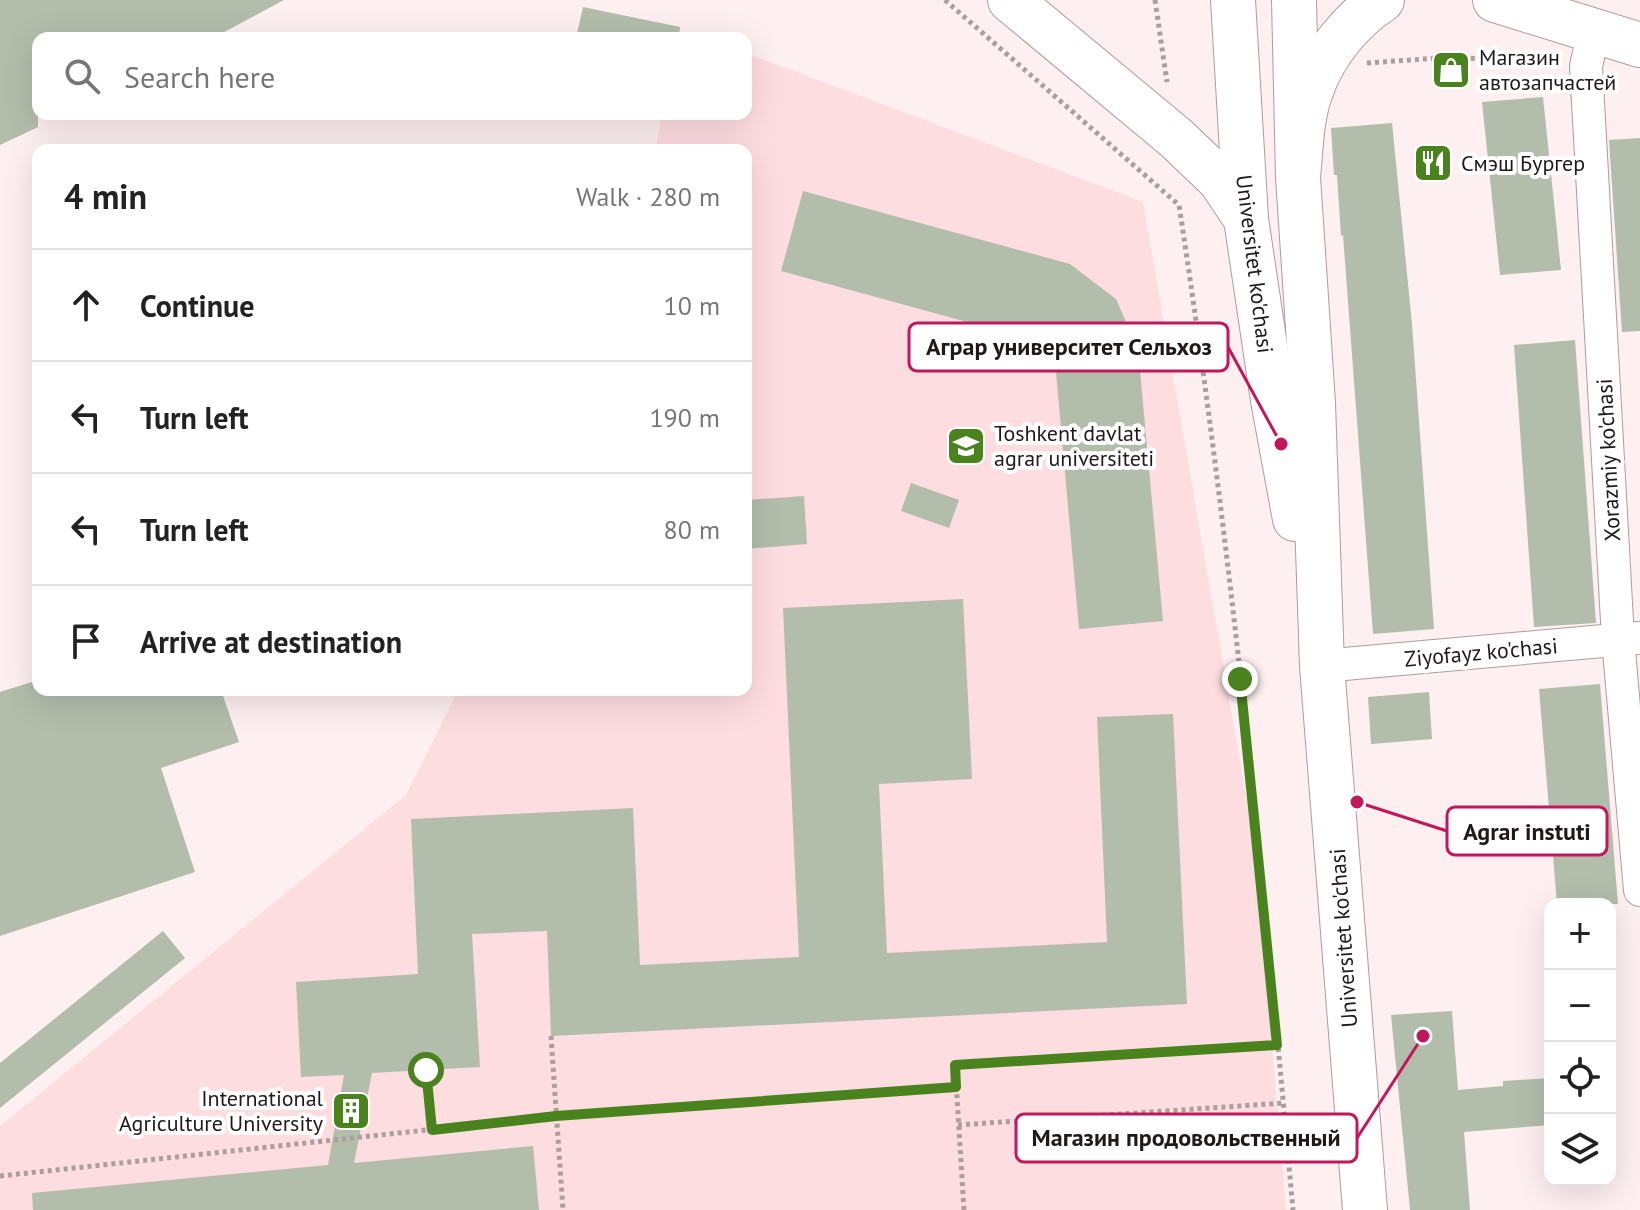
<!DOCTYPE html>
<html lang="en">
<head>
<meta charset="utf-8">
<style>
	:root { --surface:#fff; --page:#f6f6f6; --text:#222; --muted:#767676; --line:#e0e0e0 }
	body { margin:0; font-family:"PT Sans",sans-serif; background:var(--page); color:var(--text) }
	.controls { position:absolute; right:24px; bottom:24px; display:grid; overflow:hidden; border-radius:16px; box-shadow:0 8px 32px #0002 }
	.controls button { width:72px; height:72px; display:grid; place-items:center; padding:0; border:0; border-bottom:2px solid var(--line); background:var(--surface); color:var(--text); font:40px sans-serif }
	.stop { position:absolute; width:24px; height:24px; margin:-18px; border:6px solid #4a831e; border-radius:50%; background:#fff }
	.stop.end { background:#4a831e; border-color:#fff; box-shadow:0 2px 8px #0008 }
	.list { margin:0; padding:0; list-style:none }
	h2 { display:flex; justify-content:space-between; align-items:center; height:104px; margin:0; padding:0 32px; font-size:34px }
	h2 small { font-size:26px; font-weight:400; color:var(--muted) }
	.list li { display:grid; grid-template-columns:52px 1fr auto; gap:24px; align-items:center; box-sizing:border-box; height:112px; padding:0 32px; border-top:2px solid var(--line) }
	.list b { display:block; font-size:30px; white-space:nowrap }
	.list em { font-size:26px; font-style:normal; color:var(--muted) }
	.icon { flex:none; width:44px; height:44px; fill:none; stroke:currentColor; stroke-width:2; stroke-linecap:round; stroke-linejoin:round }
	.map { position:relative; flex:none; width:1640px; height:1210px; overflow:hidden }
	.search { position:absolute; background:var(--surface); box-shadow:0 8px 32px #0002; left:32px; top:32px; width:720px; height:88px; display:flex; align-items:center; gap:20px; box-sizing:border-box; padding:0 28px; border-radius:16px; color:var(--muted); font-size:30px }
	.panel { position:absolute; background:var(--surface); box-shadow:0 8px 32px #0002; left:32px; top:144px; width:720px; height:552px; border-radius:16px }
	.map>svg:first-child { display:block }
</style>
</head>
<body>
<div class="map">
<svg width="1640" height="1210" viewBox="0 0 1640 1210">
	<rect width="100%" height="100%" fill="#feeff1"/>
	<polygon fill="#fedde1" points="746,53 1143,202 1255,848 1286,1210 0,1210 0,1126 406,795 458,690 746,690 746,150 655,150 662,114 746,114"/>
	<g fill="#b2bdac">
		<polygon points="0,0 284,0 213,38 38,38 38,127 0,145"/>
		<polygon points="583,7 680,27 679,38 576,38"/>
		<polygon points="1543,97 1561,270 1500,275 1482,102"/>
		<polygon points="1392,123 1412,324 1434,629 1373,634 1343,235 1341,236 1337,175 1334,175 1331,128"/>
		<polygon points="1640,138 1640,331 1622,332 1609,140"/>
		<polygon points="803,191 1070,264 1116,299 1138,349 1163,621 1079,629 1055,361 1044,343 781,271"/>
		<polygon points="1575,340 1596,623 1534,627 1514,345"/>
		<polygon points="911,483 959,500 949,528 901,511"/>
		<polygon points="804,496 807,544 746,549 746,500"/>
		<polygon points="963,599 972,779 879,784 887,953 1107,942 1097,717 1173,714 1187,1004 551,1036 547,931 472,934 480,1067 372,1073 354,1163 533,1146 539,1210 33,1210 32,1193 328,1165 344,1075 301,1077 296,982 418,974 411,819 633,808 640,965 799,957 783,608"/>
		<polygon points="38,680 38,690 221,690 239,742 161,768 195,872 0,936 0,692"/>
		<polygon points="1600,684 1618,904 1557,904 1539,689"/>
		<polygon points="1429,692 1432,739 1371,744 1368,697"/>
		<polygon points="163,931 185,958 0,1108 0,1063"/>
		<polygon points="1452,1011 1458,1090 1503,1086 1503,1081 1550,1078 1550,1125 1464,1132 1470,1210 1410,1210 1391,1015"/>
	</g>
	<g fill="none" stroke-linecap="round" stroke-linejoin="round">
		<g stroke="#b19a9d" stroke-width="34">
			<g id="street">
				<polyline points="1594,31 1586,66 1618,639 1640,890"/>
				<polyline points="1322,666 1637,638"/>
			</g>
		</g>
		<g stroke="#b19a9d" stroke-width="46">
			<g id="secondary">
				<polyline points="1233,0 1246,219 1273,400 1295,519"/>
				<polyline points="1294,0 1298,177 1313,403 1322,666 1365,1210"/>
			</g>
		</g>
		<g stroke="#b19a9d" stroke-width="46">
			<g id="highway">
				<polyline points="1010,0 1176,138 1220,180 1246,219"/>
				<polyline points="1495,0 1640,45"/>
				<path d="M1298 177C1301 149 1301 117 1311 91 1323 55 1350 21 1382 0"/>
			</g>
		</g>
		<g stroke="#aa9e9f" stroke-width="5" stroke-dasharray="4 4" stroke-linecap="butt">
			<path d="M945 0 1179 205C1230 538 1263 874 1293 1210"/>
			<polyline points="1155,0 1167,82"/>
			<polyline points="1367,63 1453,57 1556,64"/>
			<polyline points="551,1036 563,1210"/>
			<polyline points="426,1070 432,1130"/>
			<polyline points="958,1125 1284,1103"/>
			<polyline points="0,1176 556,1116 956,1087"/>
			<polyline points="964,1210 955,1065 1277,1045"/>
		</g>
		<use href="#street" stroke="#fff" stroke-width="32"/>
		<use href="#secondary" stroke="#fff" stroke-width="44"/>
		<use href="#highway" stroke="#fff" stroke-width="44"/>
	</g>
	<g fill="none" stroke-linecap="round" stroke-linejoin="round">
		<polyline stroke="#4a831e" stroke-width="10" points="426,1070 432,1130 556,1116 956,1087 955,1065 1277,1045 1240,679"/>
	</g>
	<defs>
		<g id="shop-square" transform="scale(2)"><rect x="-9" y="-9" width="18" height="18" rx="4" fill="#4a831e" stroke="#fff"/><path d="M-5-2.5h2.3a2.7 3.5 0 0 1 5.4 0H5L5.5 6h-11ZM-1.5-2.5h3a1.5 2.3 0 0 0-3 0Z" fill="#fff"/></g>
		<g id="restaurant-square" transform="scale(2)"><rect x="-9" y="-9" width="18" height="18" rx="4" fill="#4a831e" stroke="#fff"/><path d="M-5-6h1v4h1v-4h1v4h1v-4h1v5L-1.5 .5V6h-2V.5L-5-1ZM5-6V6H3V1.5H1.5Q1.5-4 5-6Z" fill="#fff"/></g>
		<g id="university-square" transform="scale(2)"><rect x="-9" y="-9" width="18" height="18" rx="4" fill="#4a831e" stroke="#fff"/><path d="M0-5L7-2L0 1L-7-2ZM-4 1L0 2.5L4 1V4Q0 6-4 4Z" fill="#fff"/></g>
		<g id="building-square" transform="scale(2)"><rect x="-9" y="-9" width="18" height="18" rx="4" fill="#4a831e" stroke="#fff"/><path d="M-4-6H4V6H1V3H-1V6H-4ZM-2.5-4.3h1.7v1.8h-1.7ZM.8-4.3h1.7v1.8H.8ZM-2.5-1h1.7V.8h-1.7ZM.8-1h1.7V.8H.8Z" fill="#fff"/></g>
	</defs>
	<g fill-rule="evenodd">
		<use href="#shop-square" x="1451" y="70"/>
		<use href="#restaurant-square" x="1433" y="163"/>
		<use href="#university-square" x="966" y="446"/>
		<use href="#building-square" x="351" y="1111"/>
	</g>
	<g text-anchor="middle" stroke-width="8" stroke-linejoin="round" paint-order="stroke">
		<g font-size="22" fill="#201819" stroke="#fff" text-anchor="start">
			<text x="1479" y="65">Магазин<tspan x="1479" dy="25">автозапчастей</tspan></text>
			<text x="1461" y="171">Смэш Бургер</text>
			<text x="994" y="441">Toshkent davlat<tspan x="994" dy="25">agrar universiteti</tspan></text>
			<text x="323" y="1106" text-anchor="end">International<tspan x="323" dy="25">Agriculture University</tspan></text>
		</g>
		<g font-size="22" fill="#201819" stroke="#fff">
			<text transform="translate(1255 264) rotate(83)" y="8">Universitet ko'chasi</text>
			<text transform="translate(1608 460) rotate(-93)" y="8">Xorazmiy ko'chasi</text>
			<text transform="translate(1481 652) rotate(-5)" y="8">Ziyofayz ko'chasi</text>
			<text transform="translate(1343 938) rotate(-94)" y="8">Universitet ko'chasi</text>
		</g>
	</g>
	<path fill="none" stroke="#c2185b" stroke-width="3" d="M1281 444L1228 347M1357 802L1447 831M1423 1036L1357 1138"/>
	<g fill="#c2185b" stroke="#fff" stroke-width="3">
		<circle cx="1281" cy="444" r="8"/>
		<circle cx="1357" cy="802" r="8"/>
		<circle cx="1423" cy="1036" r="8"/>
	</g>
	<g fill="#fff" stroke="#c2185b" stroke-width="3">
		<rect x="909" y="323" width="319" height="48" rx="8"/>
		<rect x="1447" y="807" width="160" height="48" rx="8"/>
		<rect x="1016" y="1114" width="341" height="48" rx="8"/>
	</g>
	<g font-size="24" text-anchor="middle" font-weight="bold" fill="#201819">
		<text x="1069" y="355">Аграр университет Сельхоз</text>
		<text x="1527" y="840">Agrar instuti</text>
		<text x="1186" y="1146">Магазин продовольственный</text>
	</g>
</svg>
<div class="controls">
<button>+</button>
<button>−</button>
<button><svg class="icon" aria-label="locate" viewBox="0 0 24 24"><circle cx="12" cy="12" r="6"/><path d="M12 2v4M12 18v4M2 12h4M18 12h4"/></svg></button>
<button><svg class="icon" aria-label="layers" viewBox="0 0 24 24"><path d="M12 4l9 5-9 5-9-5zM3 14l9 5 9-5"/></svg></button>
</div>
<div class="stop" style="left:426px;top:1070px"></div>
<div class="stop end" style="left:1240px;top:679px"></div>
<div class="search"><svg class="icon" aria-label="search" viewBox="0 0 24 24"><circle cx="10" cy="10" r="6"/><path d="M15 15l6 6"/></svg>Search here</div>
<section class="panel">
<h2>4 min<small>Walk · 280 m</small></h2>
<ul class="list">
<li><svg class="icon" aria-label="ahead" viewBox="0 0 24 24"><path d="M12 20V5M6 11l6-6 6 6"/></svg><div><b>Continue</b></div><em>10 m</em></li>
<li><svg class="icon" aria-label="left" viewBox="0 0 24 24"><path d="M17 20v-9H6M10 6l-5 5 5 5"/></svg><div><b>Turn left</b></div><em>190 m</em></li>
<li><svg class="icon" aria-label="left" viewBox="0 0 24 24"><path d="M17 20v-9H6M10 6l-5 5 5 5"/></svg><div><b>Turn left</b></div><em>80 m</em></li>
<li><svg class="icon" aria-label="arrive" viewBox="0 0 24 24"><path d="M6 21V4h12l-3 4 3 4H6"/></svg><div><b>Arrive at destination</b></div></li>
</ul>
</section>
</div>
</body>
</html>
